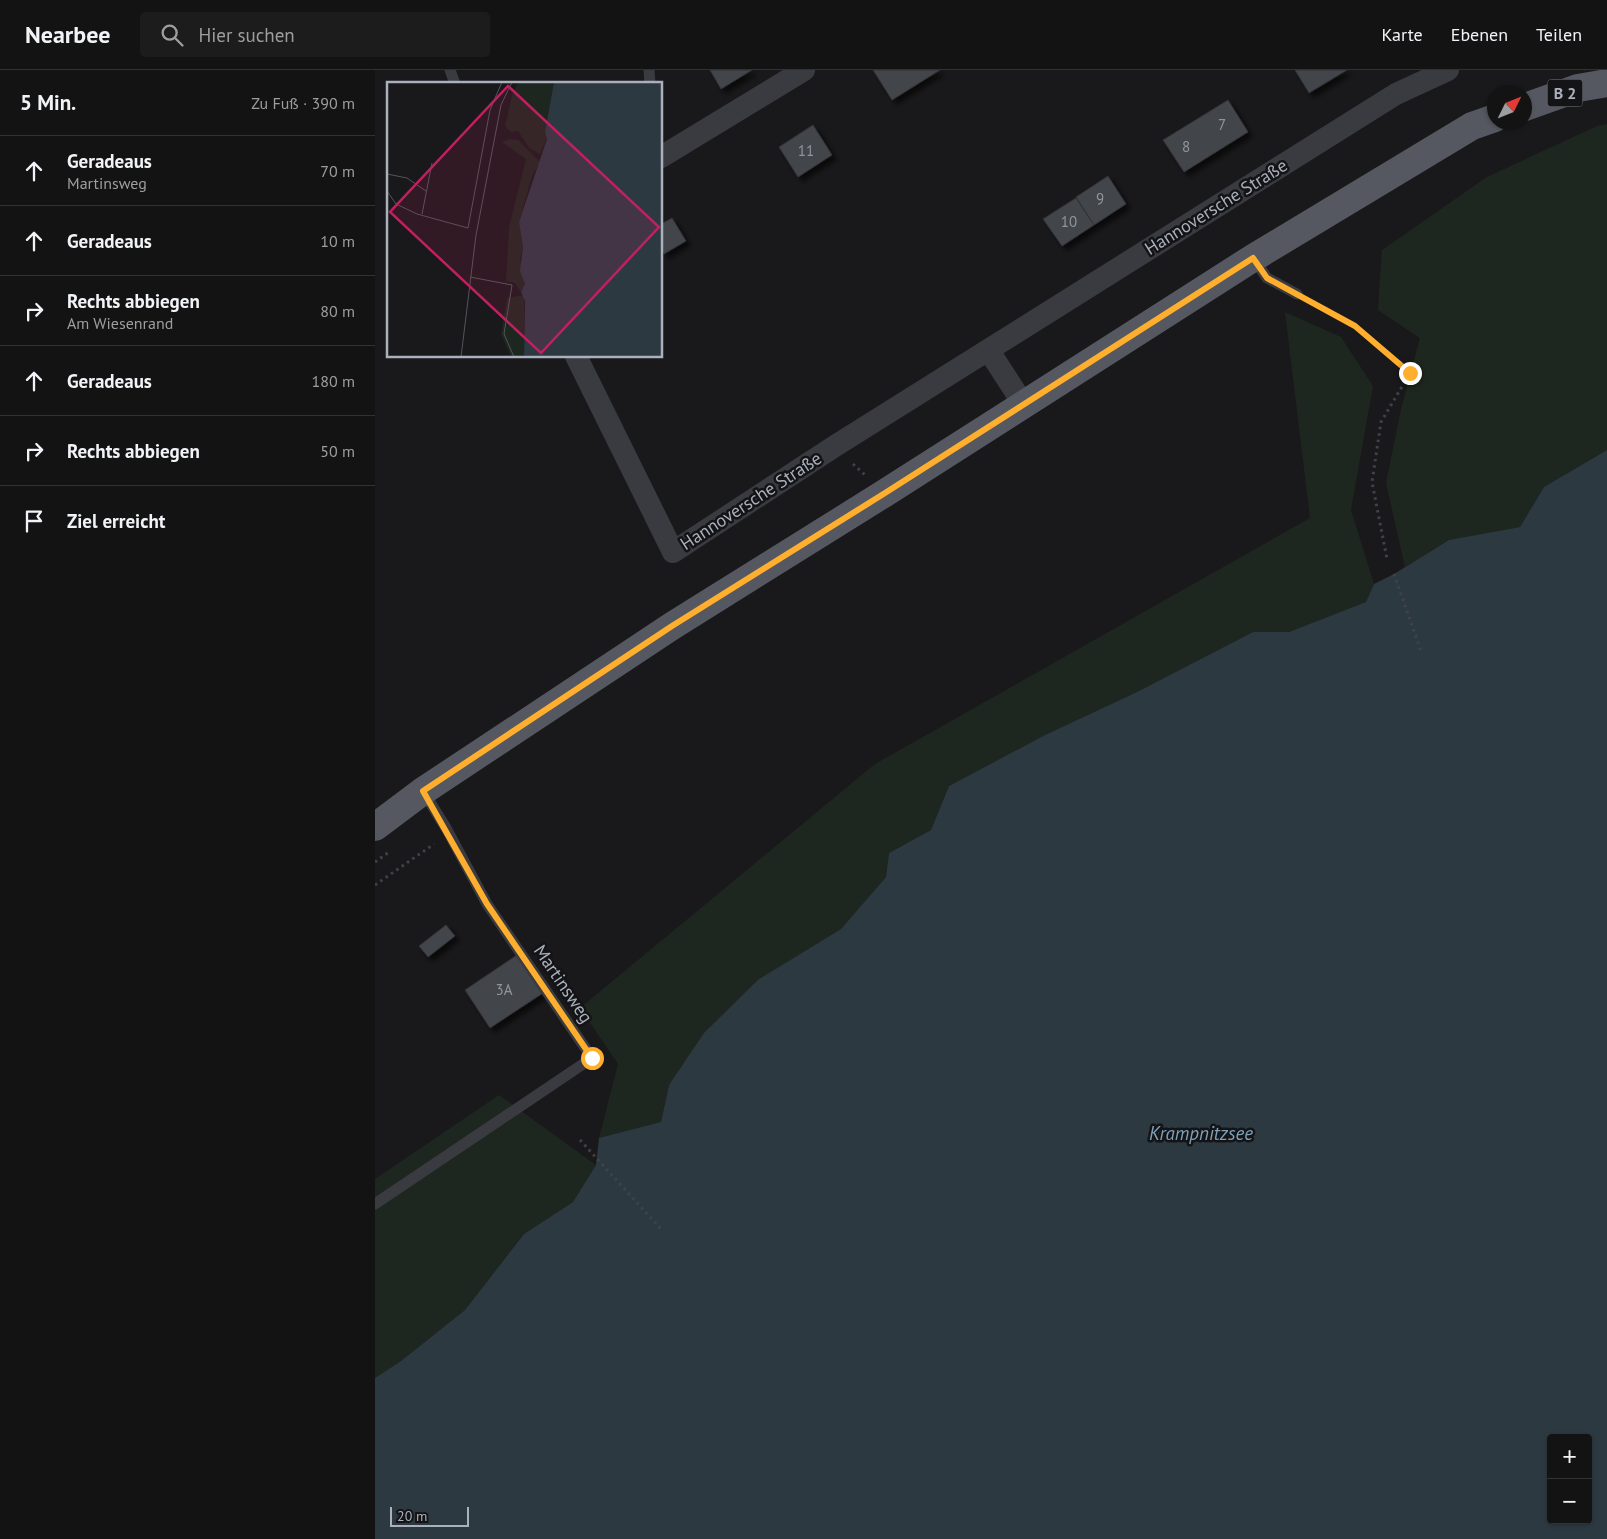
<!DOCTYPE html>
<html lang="de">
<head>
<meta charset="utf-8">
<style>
	:root { --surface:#131314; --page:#1c1c1d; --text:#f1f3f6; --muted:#9d9ea0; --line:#323234 }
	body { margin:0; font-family:"PT Sans",sans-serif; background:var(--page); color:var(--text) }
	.controls { position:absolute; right:15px; bottom:15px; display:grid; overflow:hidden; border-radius:5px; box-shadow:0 1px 4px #0004 }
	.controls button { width:45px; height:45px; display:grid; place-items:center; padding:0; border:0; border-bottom:1px solid var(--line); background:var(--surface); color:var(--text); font:25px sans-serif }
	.compass { position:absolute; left:1112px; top:15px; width:45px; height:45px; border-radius:50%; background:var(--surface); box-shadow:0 1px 4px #0004; rotate:47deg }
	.scale { position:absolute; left:15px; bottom:12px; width:79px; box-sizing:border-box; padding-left:5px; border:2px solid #aab0bc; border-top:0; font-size:14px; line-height:18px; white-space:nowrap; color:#aab0bc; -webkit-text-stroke:4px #141417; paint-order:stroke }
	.stop { position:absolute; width:15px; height:15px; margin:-11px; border:4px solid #ffaf2d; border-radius:50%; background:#fff }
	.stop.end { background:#ffaf2d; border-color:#fff; box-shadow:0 1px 5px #0008 }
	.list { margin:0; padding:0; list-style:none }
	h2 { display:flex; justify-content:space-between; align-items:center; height:65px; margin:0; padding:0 20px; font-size:21px }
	h2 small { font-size:16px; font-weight:400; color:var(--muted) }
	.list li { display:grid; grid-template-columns:32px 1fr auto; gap:15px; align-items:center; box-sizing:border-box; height:70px; padding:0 20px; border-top:1px solid var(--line) }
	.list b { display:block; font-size:19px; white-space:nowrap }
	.list p { margin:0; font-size:16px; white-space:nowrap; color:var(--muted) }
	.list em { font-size:16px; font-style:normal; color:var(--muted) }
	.icon { flex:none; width:28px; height:28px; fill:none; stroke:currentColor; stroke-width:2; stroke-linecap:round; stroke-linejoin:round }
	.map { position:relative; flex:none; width:1232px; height:1469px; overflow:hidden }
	header { display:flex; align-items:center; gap:30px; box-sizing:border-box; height:70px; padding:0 25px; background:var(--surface); border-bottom:1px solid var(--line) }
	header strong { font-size:24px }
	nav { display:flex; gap:28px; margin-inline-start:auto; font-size:18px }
	.search { width:350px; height:45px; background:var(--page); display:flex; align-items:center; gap:12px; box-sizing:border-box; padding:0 18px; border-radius:5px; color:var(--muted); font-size:19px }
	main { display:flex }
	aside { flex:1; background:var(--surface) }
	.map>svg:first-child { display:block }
</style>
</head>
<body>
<header>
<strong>Nearbee</strong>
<div class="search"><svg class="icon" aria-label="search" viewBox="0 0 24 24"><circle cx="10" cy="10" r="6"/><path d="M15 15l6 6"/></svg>Hier suchen</div>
<nav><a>Karte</a><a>Ebenen</a><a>Teilen</a></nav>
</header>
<main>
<aside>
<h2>5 Min.<small>Zu Fuß · 390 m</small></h2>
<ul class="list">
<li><svg class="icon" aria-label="ahead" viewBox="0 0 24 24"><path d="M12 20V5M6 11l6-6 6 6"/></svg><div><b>Geradeaus</b><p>Martinsweg</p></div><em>70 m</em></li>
<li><svg class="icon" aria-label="ahead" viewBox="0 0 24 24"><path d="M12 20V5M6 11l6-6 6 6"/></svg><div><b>Geradeaus</b></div><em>10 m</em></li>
<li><svg class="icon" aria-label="right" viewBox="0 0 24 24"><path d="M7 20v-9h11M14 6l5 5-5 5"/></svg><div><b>Rechts abbiegen</b><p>Am Wiesenrand</p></div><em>80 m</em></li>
<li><svg class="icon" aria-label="ahead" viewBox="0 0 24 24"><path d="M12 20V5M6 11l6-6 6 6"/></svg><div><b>Geradeaus</b></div><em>180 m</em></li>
<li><svg class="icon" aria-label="right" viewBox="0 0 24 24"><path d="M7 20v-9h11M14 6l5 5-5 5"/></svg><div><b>Rechts abbiegen</b></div><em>50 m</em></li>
<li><svg class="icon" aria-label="arrive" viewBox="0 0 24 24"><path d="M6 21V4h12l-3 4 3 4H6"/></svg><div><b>Ziel erreicht</b></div></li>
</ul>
</aside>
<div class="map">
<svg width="1232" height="1469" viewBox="0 0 1232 1469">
	<defs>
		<filter id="shadow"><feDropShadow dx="4.5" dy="4.5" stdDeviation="2.5" flood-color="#0009"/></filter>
	</defs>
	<rect width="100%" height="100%" fill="#19191b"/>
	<g fill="#1e271f">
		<polygon points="1232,54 1232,380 1169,417 1145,457 1074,470 1030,497 1011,413 1026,339 1045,268 1003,240 1007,180 1112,107 1222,56"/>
		<polygon points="910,242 966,267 998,316 976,440 999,514 991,532 914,562 878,562 762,622 670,665 574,716 556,760 514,783 511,807 466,859 384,909 294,1015 286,1052 224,1068 243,994 205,938 500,694 935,448"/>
		<polygon points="124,1025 221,1095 198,1132 149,1164 90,1240 26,1291 0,1308 0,1109"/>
	</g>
	<path fill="#2d3941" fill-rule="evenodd" d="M1232 380V1469H0V1308L26 1291 90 1240 149 1164 198 1132 221 1095 224 1068 286 1052 294 1015 329 963 384 909 466 859 511 807 514 783 556 760 574 716 670 665 762 622 878 562H914L991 532 999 514 1019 504 1074 470 1145 457 1169 417ZM1176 1368H1213V1450H1176Z"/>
	<g fill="#434449" stroke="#333338" filter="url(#shadow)">
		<polygon points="335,0 377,0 346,19"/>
		<polygon points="498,0 565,0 517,30"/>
		<polygon points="920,0 972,0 934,23"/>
		<polygon points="853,30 873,62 809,102 788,70"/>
		<polygon points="438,55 457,85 423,107 404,77"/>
		<polygon points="733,106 751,134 719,155 701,127"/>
		<polygon points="701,128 719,155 687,176 668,149"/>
		<polygon points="297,148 311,171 289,184 286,179 286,154"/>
		<polygon points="71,855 80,866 53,887 44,876"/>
		<polygon points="142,885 168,923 115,958 90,920"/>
	</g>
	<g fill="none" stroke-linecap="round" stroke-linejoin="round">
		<g stroke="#3f4248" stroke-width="3" stroke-dasharray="2.5 4" stroke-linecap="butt">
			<polyline points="938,233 980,256 1035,303 1006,352 997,412 1012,489"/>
			<polyline points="478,394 490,405"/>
			<polyline points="1019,504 1047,584"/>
			<polyline points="0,792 14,782"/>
			<polyline points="0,815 59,774"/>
			<polyline points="205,1070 286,1159"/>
		</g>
		<g stroke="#393b41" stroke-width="11">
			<polyline points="75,0 80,14"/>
			<polyline points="274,0 275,14"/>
			<polyline points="878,188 892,208 922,224"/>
			<polyline points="0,1134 217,988 112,834 71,758 48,721"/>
		</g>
		<g stroke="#393b41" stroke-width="22">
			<polyline points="286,87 429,0"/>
			<polyline points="614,281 649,335"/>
			<polyline points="201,286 298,482 460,376 1021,24 1073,0"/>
		</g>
		<g stroke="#555860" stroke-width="28">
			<polyline points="1150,37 1203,18 1232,13"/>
			<polyline points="0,757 48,721 297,556 510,423 878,188 1097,56 1120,48"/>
		</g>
	</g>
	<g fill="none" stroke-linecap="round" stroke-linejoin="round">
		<polyline stroke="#ffaf2d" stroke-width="6" points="217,988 112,834 48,721 297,556 510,423 878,188 892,208 980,256 1035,303"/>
	</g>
	<g text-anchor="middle" stroke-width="5" stroke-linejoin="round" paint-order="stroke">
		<g font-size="15" fill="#90959f">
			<text x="847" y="60">7</text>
			<text x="811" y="82">8</text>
			<text x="431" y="86">11</text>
			<text x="725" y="134">9</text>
			<text x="694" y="157">10</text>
			<text x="129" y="925">3A</text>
		</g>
		<rect fill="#141417" stroke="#7d818a" stroke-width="1" x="1172.5" y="9.5" width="35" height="27" rx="4"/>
		<g font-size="16" font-weight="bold" fill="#aab0bc">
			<text x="1190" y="29">B 2</text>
		</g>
		<g font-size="18" fill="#aab0bc" stroke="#141417">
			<text transform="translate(841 137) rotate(-32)" y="6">Hannoversche Straße</text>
			<text transform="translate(376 431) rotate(-33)" y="6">Hannoversche Straße</text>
			<text transform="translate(188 914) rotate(56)" y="6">Martinsweg</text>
		</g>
		<g font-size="19" font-style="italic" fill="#7ea1ba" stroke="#141417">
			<text x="826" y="1070">Krampnitzsee</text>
		</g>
	</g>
	<g transform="translate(12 12)">
		<rect width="275" height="275" fill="#19191b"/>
		<path d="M132 0H167L158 50 160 56 153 72 142 66 131 49 124 50 118 44 126 10ZM123 57 131 58 153 80 145 94 132 140 136 165 133 178 139 202 134 210 128 201 119 199 122 145 139 77 115 60ZM137 213V275H124L114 252 120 216Z" fill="#1e271f"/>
		<path d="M167 0H275V275H137L138 219 134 210 138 202 133 189 136 165 132 140 160 57 158 50Z" fill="#2d3941"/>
		<path fill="none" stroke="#53555b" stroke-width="1" d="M0 92 20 96 39 109M0 109 9 122 30 132 81 146 103 28 115 0M35 132 45 81M83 195 125 203 117 252 127 275M74 275 89 153 114 23 125 0"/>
		<path fill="#c12060" fill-opacity="0.15" stroke="#c12060" stroke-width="2.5" d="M121 4 272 145 154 271 3 130Z"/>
		<rect width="275" height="275" fill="none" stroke="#aab0bc" stroke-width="2.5"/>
	</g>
</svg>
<div class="controls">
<button>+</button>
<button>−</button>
</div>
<svg class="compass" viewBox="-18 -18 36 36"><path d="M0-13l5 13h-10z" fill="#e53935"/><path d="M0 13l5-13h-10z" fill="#9d9ea0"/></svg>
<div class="scale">20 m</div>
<div class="stop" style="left:217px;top:988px"></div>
<div class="stop end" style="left:1035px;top:303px"></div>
</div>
</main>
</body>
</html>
